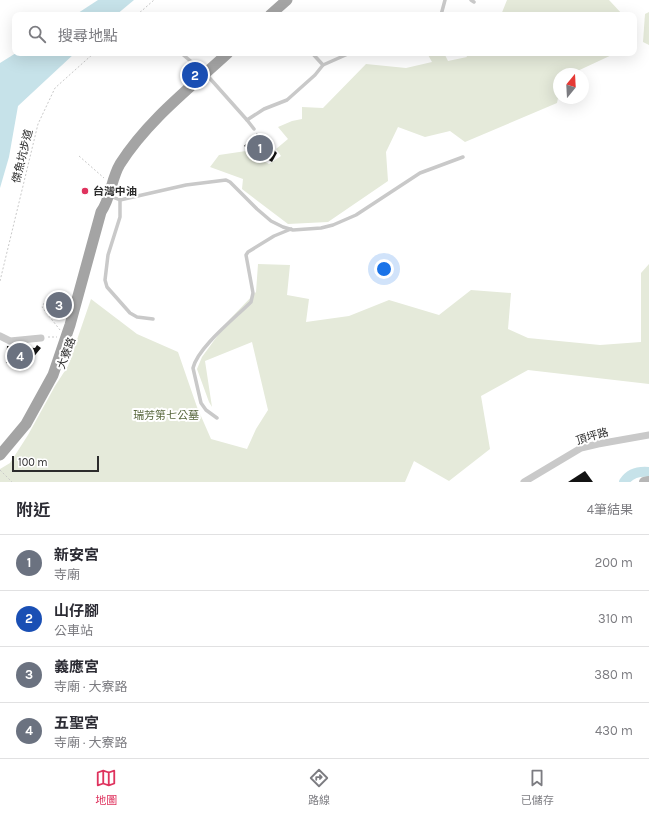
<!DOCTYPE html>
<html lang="zh-TW">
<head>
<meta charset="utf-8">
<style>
	:root { --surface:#fff; --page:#f2f2f3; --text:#2b2b33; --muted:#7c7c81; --line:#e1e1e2; --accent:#df335e }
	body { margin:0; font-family:Karla,"Noto Sans TC",sans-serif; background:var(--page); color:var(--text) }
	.compass { position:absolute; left:553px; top:68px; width:36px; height:36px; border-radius:50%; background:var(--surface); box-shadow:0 4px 16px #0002; rotate:18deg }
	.scale { position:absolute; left:12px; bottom:10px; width:87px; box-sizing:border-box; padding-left:4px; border:2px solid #2c2c2c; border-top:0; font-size:11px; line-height:14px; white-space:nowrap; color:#2c2c2c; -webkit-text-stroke:3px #fff; paint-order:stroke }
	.you { position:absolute; left:384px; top:269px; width:14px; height:14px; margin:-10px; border:3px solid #fff; border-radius:50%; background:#1a73e8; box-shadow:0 0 0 6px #1a73e833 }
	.badge { display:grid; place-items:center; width:26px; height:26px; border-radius:50%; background:var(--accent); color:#fff; font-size:13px; font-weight:700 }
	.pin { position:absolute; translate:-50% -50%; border:2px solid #fff; box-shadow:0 1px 4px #0006 }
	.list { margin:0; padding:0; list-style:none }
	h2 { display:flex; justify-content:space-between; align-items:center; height:52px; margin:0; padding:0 16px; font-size:17px }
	h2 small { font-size:13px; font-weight:400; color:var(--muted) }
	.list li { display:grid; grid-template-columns:26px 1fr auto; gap:12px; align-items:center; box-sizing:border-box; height:56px; padding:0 16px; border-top:1px solid var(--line) }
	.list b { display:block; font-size:15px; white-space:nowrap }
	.list p { margin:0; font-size:13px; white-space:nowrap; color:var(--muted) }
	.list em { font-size:13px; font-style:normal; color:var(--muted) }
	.icon { flex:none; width:22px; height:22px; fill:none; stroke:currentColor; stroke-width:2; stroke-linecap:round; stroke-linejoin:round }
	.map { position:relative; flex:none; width:649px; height:482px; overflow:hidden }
	.search { position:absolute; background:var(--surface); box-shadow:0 4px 16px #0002; left:12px; right:12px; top:12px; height:44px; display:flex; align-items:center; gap:10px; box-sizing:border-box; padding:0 14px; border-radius:8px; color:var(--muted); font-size:15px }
	.sheet { height:276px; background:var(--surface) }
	nav { display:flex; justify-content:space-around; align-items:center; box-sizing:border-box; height:56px; border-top:1px solid var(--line); background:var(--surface); font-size:11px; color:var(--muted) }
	nav a { display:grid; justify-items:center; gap:2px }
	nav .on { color:var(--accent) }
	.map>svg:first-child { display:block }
</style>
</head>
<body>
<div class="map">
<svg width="649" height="482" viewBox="0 0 649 482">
	<rect width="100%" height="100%" fill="#fff"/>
	<g fill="#e5eada">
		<polygon points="507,0 609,0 623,15 501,15"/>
		<polygon points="649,12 649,45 643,42 645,14"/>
		<polygon points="427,53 444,53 448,61 467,57 465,53 616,53 571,74 559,74 559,93 557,103 465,142 450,131 425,137 398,127 386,152 388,181 328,222 288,224 242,189 243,179 210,167 219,155 246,151 269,164 281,156 276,149 288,139 278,127 292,121 302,119 302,107 323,108 366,64 406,68 432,62"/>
		<polygon points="258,264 290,265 287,295 309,299 306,322 349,316 389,300 439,315 471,290 511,293 508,329 528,338 600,345 641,342 641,273 649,264 649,384 528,370 481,396 490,449 449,481 414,461 405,482 0,482 0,469 10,463 28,435 55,386 68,366 91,299 137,334 178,352 197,407 211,439 247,449 256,429 268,410 252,342 205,361 212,407 209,402 197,369 202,357 229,320 256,292"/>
	</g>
	<g fill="#c6e2e9">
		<polygon points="98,0 134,0 116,15 75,15"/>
		<polygon points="16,53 75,53 18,106 9,157 0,188 0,63"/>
	</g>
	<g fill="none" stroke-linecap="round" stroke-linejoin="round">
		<path stroke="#c6e2e9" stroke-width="10" d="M624 482C630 473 639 471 649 472"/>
	</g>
	<g fill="#131313">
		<polygon points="257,133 277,153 272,162 244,146"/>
		<polygon points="56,294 67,298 62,313 51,309"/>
		<polygon points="37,345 41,348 27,365 6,363 7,346 35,348"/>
		<polygon points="585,471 593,482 568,482"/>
	</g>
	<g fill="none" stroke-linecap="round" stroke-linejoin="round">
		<g stroke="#c9c9c9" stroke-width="1" stroke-dasharray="2 2" stroke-linecap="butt">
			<polyline points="137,15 154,0"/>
			<polyline points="79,156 104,178"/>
			<polyline points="0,281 38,124 55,88 94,53"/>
			<polyline points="55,300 48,296 42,307 60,330"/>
			<polyline points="48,337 57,337"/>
			<polyline points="0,470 12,482"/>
		</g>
		<g stroke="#c9c9c9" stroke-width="3.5">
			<polyline points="471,0 474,2"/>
			<polyline points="441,15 445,0"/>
			<polyline points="181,53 206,74 247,120"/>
			<polyline points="323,65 350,53"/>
			<polyline points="254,129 247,120 264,109 287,100 315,75 323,65 312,53"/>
			<polyline points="110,196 120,200 186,185 226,180 230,182 257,209 271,221 283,227 293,230 321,228 333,225 356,215 420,173 463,157"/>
			<polyline points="120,200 120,217 108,255 105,280 107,287 130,313 137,317 153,319"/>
			<path d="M217 418 206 410 201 403 193 368C198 347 235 318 251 302L253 293 246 255 248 252 274 236 291 229"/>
		</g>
		<g stroke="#c9c9c9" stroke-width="7">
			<polyline points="0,336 10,341 41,338"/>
			<polyline points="524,482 581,448 598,444 649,435"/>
		</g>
		<polyline stroke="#b6b6b6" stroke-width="10" points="644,482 649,481"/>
		<g stroke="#a4a4a4" stroke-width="11">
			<polyline points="270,15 287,0"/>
			<path d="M0 455 26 424 53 375 70 325 101 212C111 198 111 179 120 164 148 120 190 88 228 53"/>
		</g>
	</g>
	<circle fill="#df335e" stroke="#fff" stroke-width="1.5" cx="85" cy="191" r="4"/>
	<g text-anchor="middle" stroke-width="4" stroke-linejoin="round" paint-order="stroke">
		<g font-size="11" fill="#2c2c2c" stroke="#fff">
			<text transform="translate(22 156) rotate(-76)" y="4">傑魚坑步道</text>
			<text transform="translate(66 353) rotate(-70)" y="4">大寮路</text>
			<text transform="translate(592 436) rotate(-16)" y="4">頂坪路</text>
		</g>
		<g font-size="11" font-weight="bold" fill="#2c2c2c" stroke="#fff" text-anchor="start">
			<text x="93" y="195">台灣中油</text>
		</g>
		<g font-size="11" fill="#57663c" stroke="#fff">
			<text x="166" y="419">瑞芳第七公墓</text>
		</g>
	</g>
</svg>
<svg class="compass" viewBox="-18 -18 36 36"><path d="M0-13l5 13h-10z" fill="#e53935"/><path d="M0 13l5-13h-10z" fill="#7c7c81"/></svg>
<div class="scale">100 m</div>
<div class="you"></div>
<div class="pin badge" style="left:260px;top:148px;background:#6b7280">1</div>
<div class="pin badge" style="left:195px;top:75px;background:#1a4fb4">2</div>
<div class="pin badge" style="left:59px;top:305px;background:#6b7280">3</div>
<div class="pin badge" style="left:20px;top:356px;background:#6b7280">4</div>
<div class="search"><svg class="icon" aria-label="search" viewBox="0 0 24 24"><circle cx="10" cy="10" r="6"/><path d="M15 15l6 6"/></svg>搜尋地點</div>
</div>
<section class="sheet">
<h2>附近<small>4筆結果</small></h2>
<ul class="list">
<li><span class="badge" style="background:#6b7280">1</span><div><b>新安宮</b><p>寺廟</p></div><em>200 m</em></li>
<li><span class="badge" style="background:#1a4fb4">2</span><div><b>山仔腳</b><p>公車站</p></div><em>310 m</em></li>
<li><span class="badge" style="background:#6b7280">3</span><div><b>義應宮</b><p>寺廟 · 大寮路</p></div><em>380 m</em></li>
<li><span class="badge" style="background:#6b7280">4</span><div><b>五聖宮</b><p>寺廟 · 大寮路</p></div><em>430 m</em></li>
</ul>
</section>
<nav>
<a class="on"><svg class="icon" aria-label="map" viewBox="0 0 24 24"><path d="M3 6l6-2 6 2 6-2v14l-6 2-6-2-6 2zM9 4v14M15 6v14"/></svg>地圖</a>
<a><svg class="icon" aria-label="directions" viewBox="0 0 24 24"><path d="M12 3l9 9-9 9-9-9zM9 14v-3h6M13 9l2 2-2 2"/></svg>路線</a>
<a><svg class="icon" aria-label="saved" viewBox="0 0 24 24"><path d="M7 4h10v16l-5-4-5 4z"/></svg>已儲存</a>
</nav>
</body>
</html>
